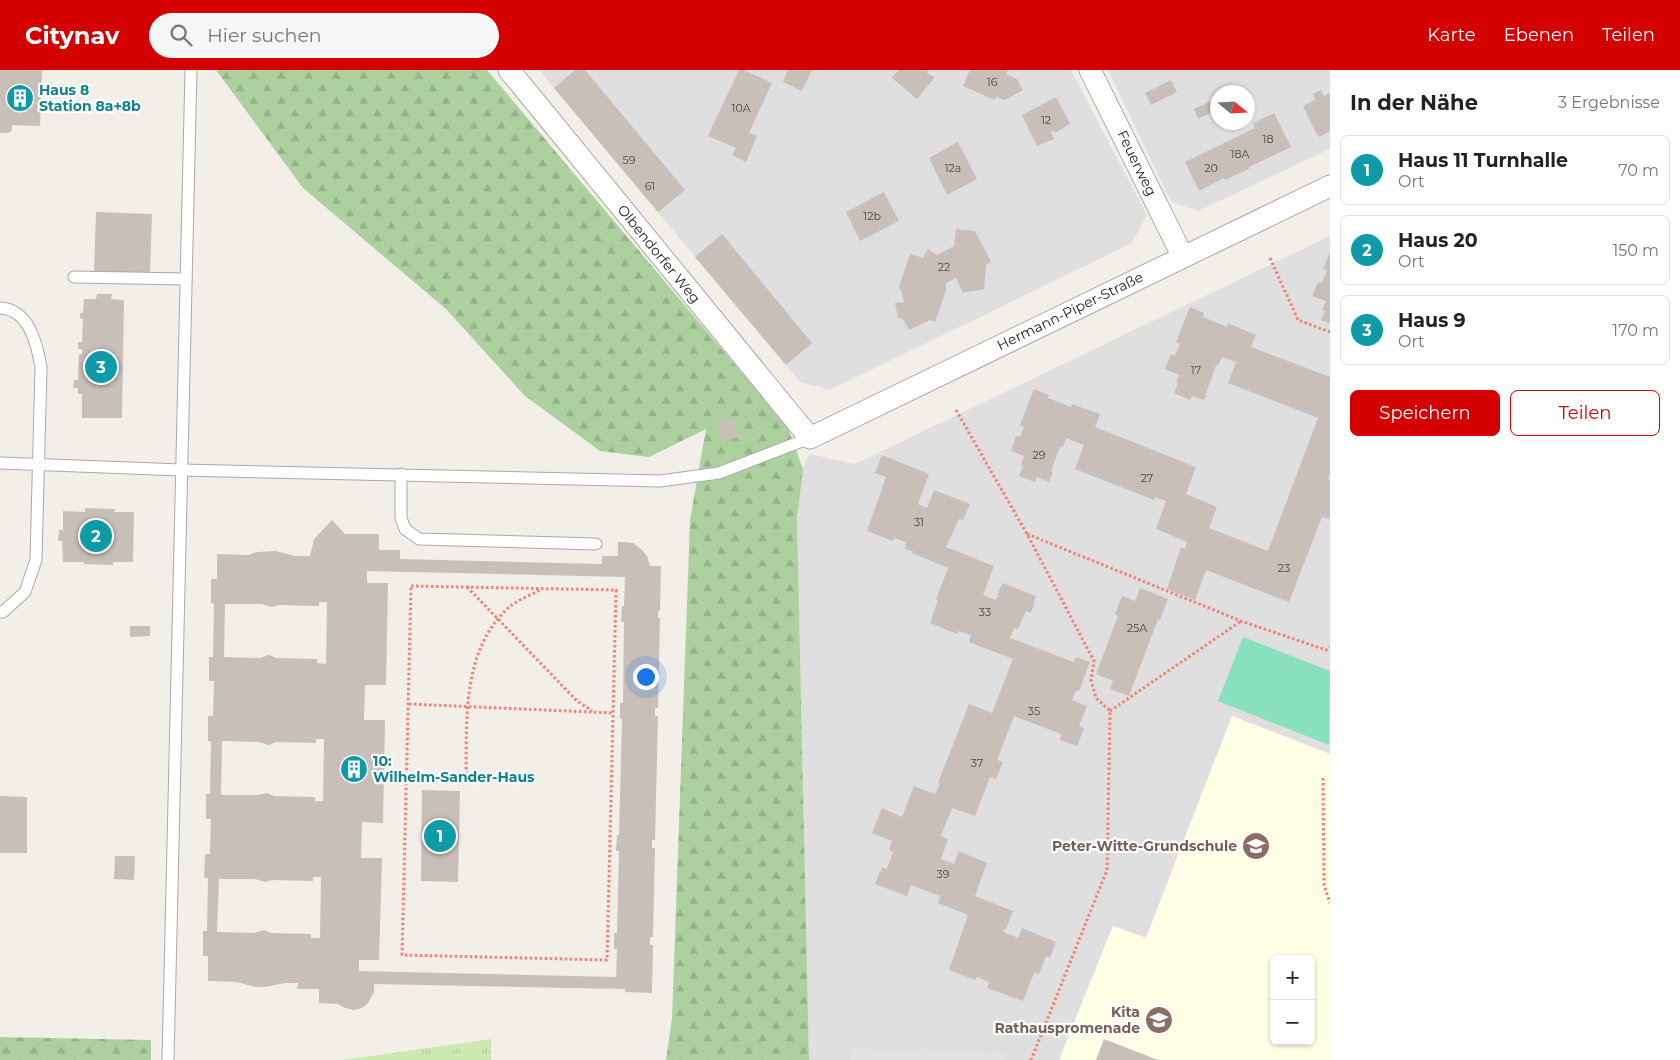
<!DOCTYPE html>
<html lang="de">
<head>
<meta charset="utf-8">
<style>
	:root { --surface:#fff; --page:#f6f6f6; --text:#222; --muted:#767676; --line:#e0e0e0; --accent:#d40000 }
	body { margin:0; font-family:Montserrat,sans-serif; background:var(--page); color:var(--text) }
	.controls { position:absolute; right:15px; bottom:15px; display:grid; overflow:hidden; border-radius:8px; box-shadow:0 1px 4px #0004 }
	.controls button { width:45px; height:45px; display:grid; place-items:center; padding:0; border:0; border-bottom:1px solid var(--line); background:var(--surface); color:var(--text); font:25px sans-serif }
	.compass { position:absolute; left:1210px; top:15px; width:45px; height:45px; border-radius:50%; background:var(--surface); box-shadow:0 1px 4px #0004; rotate:108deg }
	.you { position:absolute; left:645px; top:606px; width:18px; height:18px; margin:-12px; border:4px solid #fff; border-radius:50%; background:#1a73e8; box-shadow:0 0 0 8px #1a73e833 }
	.badge { display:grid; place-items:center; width:32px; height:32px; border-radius:50%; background:var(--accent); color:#fff; font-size:16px; font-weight:700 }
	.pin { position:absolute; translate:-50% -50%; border:2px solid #fff; box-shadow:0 1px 5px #0006 }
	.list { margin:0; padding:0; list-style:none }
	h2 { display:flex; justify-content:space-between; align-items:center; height:65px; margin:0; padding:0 20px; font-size:21px }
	h2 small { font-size:16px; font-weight:400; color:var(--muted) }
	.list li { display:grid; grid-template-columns:32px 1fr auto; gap:15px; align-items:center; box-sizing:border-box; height:70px; margin:0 10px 10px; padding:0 10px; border:1px solid var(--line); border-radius:8px }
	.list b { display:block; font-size:19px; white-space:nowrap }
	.list p { margin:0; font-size:16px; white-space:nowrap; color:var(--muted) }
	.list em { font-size:16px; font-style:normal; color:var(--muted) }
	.actions { display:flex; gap:10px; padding:15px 20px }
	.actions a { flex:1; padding:11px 0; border:1px solid var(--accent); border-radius:8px; text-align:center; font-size:18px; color:var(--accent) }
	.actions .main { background:var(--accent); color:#fff }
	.icon { flex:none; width:28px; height:28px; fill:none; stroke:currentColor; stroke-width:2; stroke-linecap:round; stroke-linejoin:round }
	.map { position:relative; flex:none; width:1330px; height:990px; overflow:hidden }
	header { display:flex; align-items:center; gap:30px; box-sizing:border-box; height:70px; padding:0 25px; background:var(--accent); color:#fff }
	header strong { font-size:24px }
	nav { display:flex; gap:28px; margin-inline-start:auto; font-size:18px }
	.search { width:350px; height:45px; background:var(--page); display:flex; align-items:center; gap:12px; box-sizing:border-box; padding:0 18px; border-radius:28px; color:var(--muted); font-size:19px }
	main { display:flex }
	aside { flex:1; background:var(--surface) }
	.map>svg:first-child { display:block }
</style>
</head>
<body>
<header>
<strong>Citynav</strong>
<div class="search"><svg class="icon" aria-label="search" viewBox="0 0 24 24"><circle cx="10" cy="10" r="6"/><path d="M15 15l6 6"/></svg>Hier suchen</div>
<nav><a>Karte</a><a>Ebenen</a><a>Teilen</a></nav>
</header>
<main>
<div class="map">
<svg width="1330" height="990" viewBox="0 0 1330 990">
	<defs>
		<pattern id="grass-tufts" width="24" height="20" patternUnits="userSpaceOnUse" patternTransform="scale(1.25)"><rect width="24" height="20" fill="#cdebb0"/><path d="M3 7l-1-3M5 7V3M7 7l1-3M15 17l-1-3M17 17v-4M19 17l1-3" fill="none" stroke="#b0c997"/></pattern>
		<pattern id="forest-firs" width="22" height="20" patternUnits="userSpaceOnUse" patternTransform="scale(1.25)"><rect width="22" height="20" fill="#add19e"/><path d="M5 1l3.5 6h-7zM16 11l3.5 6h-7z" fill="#95b388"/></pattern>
	</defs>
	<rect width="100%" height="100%" fill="#f2efe9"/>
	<g fill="#e0dfdf" fill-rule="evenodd">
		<polygon points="539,0 1071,0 1147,145 1132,173 830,320 800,312"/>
		<path d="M1108 0H1330V79L1198 141 1171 132ZM1218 22H1248V52H1218Z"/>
		<polygon points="1330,166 1330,684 1232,646 1146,868 1113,856 1059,990 809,990 797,449 803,399 809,384 855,394"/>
	</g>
	<path fill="#ffffe5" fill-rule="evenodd" d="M1232 646 1330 684V990H1059L1113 856 1146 868ZM1274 889H1311V971H1274Z"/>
	<polygon fill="url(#grass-tufts)" points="491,969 491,990 343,990"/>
	<g fill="url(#forest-firs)">
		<polygon points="216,0 487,0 788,358 803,399 797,449 809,990 666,990 672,948 690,450 706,359 649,387 600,381 525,326 446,239 303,118"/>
		<polygon points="0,967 151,970 151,990 0,990"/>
	</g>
	<polygon fill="#88e0be" points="1243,567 1330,601 1329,675 1218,631"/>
	<polygon fill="#e2e2e2" points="851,979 1005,983 1005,990 850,990"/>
	<g fill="#c7bfb8" fill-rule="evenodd">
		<polygon points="0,0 42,0 40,56 12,55 12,60 9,63 0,63"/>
		<polygon points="575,0 585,0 685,120 658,142 554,18"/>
		<polygon points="739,0 744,0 772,13 749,63 757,66 746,92 732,85 736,78 708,66"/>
		<polygon points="788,0 812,0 802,21 783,12"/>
		<polygon points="899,0 928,0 927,3 935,7 917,29 892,8"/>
		<polygon points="970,0 1008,0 1006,4 1017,9 1023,20 1005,30 996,27 995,30 963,16"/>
		<polygon points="1171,10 1177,22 1151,35 1145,23"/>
		<polygon points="1321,20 1324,26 1330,23 1330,61 1319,67 1316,63 1303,36 1315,30 1313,24"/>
		<polygon points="1056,27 1070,54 1055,63 1054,61 1051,62 1054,69 1037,76 1022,45"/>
		<polygon points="1211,31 1216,40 1198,49 1194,39"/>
		<polygon points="1274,43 1291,77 1249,97 1249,99 1225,110 1224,108 1199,121 1185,92 1255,58 1253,53"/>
		<polygon points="958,72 977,109 947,125 929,88"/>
		<polygon points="884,122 899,151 860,171 846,142"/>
		<polygon points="96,142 152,144 150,204 94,202"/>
		<polygon points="956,159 975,161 991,192 986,195 984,219 963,223 956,208 946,213 946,220 935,252 930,250 909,260 903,249 898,248 895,233 904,232 902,222 899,217 910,184 923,188 928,179 937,185 954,176"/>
		<polygon points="722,164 812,273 786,295 695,187"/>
		<polygon points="1330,182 1330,253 1321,250 1325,241 1322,240 1326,231 1312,226 1318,212 1322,213 1327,200 1323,199"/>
		<polygon points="97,224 112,224 111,229 124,230 122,348 82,348 82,324 78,324 78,318 73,318 74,310 78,310 79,284 82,284 82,279 78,279 78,272 82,272 83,249 80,248 80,243 83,243 84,229 96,229"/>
		<polygon points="1190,237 1204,243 1203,247 1227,257 1228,253 1256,265 1251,277 1330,307 1330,404 1328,409 1330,409 1330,449 1322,447 1289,532 1206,500 1195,530 1167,519 1181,477 1185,479 1187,472 1156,459 1166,431 1155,427 1154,430 1075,399 1084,375 1066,368 1063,377 1060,377 1051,401 1053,402 1049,412 1037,407 1035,412 1019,406 1023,396 1021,395 1024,386 1011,381 1016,366 1020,367 1024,357 1020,355 1034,319 1049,325 1048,328 1071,337 1072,334 1100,344 1095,357 1196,397 1186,424 1217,437 1209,458 1268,481 1318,348 1228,313 1236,292 1222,287 1218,296 1216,295 1204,330 1192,326 1190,330 1174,323 1178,313 1176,312 1179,305 1165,299 1171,284 1175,286 1180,274 1176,272"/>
		<polygon points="732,347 739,367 722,372 716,353"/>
		<polygon points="882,385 929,404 918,434 927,438 934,420 970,434 963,450 959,449 946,477 994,496 983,525 996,530 1002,513 1036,526 1031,543 1026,541 1018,559 1014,558 1010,568 1074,592 1076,587 1090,592 1079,621 1076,621 1072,630 1087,636 1079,656 1084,658 1077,676 1060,670 1061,664 1014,646 997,690 1003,692 996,709 990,707 975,746 952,738 941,766 948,769 941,789 954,794 959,781 987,793 975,826 1013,841 1006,859 1004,859 1003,862 1018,868 1022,858 1056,872 1050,888 1046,886 1039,904 1034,903 1023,931 987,918 989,912 977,907 975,910 949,900 968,845 938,833 940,826 911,815 907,826 875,814 882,797 887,799 893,782 889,780 892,771 872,763 882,738 902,747 914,716 935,724 940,713 938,713 969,634 992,643 1013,589 969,572 971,565 958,561 957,564 930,553 938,530 936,529 948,498 912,483 913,481 905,479 906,472 895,468 893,471 867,461 886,407 875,403"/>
		<polygon points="85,438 115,439 114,442 134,442 133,492 113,492 113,495 84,494 84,492 63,492 62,471 58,471 59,460 63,460 63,441 85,442"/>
		<path d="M332 450 345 464H379V480H400V489L602 494V486H618V472H623L633 473 641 479 647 486 650 496H661L660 541H658V548H660L658 638H655V646H658L655 770H652V778H655L653 867H650V875H653L652 923 625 922V919L374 914V922L368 933 362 938 354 940 345 938 338 934 319 933V919H297L298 913H285L265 917H255L237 912 208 911V886H203V861H207L208 808H204L205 784H210L211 749H206V724H210L211 671H208V646H213L214 611H209V587H213L214 534 211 533V509H217V484L248 485 257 482 276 481 295 486H310L314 469ZM367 501 625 507 624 536H622L621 552H624L623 633H620V649H622L619 765H617L616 781H619L617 863H614V879H617L616 907 359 901V890H379L382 788H361L362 752 383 753 385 650H364L365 615H386L388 513H367ZM319 532H327L326 594 317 593V589L277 588 269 585 260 588 224 587 225 534H262L271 537 279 535 319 536ZM316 669H324L323 731H315V727L274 726 267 723 257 725H221L222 671 258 672 269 675 276 672 316 673ZM313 807H321L320 868H311V864L271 863 264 860 254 863 217 862 219 809H255L265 812 272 810 313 811Z"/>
		<polygon points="1140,518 1168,529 1160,550 1158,549 1129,626 1110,619 1113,611 1096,604 1118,546 1115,544 1122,526 1135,531"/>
		<polygon points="130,556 150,556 150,566 130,567"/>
		<polygon points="422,720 460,721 458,812 421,811"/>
		<polygon points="0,726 27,727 27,783 0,783"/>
		<polygon points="115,786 135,786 134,810 114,809"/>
		<polygon points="1104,969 1158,990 1096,990"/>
	</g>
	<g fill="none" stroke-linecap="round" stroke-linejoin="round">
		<g stroke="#a9a9a9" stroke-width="13">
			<g id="lane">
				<polyline points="74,207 186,209"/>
				<path d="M0 238C29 239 37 274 41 297L36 490 25 522 3 542H0"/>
				<polyline points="0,393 181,400 660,411 719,403 810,368"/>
				<polyline points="401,404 401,448 405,459 419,469 596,474"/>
				<polyline points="168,990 191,0"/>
			</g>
		</g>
		<g stroke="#a9a9a9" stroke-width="23">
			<g id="street">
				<polyline points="509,0 810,368 1330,116"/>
				<polyline points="1090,0 1183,187"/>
			</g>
		</g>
		<g stroke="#fa8072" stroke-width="3" stroke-dasharray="2.5 2.5" stroke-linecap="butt">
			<polyline points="1270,188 1298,250 1330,262"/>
			<polyline points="956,340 1027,464 1094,591 1091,610 1096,628 1110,641 1107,800 1031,990"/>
			<polyline points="1027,464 1241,551 1326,580 1330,577"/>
			<polygon points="411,516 616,520 607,890 402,885"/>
			<polyline points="467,517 577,631 592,641"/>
			<polyline points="409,634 613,643"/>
			<polyline points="1110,641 1241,551"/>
			<polyline points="1323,708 1324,815 1330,833"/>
			<path d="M466 709C467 650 461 582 508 538 517 530 531 525 542 519"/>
		</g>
		<use href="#lane" stroke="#fff" stroke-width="11"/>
		<use href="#street" stroke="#fff" stroke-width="21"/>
	</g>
	<defs>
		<g id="building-disc" transform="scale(1.4375)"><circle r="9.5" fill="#0f9aa8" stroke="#fff"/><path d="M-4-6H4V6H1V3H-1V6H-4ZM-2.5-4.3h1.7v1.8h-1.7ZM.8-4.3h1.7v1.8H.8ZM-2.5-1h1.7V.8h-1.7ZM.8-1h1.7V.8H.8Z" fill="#fff"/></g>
		<g id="school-disc" transform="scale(1.4375)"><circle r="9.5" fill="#8d6e63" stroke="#fff"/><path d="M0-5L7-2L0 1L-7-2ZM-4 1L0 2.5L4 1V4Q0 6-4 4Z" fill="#fff"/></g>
	</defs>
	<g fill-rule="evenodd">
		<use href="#building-disc" x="20" y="28"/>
		<use href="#building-disc" x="354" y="699"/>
		<use href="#school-disc" x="1256" y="776"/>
		<use href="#school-disc" x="1159" y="950"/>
	</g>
	<g text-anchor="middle" stroke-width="4.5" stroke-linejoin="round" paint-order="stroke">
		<g font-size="11" fill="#4b4948">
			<text x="992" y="16">16</text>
			<text x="741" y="42">10A</text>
			<text x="1046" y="54">12</text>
			<text x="1268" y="73">18</text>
			<text x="1240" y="88">18A</text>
			<text x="629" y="94">59</text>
			<text x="953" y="102">12a</text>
			<text x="1211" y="102">20</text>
			<text x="650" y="120">61</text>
			<text x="872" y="150">12b</text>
			<text x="944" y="201">22</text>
			<text x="1196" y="304">17</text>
			<text x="1039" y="389">29</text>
			<text x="1147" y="412">27</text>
			<text x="919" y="456">31</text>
			<text x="1284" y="502">23</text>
			<text x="985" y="546">33</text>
			<text x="1137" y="562">25A</text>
			<text x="1034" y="645">35</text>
			<text x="977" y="697">37</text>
			<text x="943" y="808">39</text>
		</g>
		<g font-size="14" font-weight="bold" fill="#0d838f" stroke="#fff" text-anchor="start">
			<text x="39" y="25">Haus 8<tspan x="39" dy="16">Station 8a+8b</tspan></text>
			<text x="373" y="696">10:<tspan x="373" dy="16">Wilhelm-Sander-Haus</tspan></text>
		</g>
		<g font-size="14" fill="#222" stroke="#fff">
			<text transform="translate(1137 93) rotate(64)" y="5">Feuerweg</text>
			<text transform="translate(659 184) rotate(51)" y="5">Olbendorfer Weg</text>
			<text transform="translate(1070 241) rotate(-26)" y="5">Hermann-Piper-Straße</text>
		</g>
		<g font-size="14" font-weight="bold" fill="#785e54" stroke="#fff" text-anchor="end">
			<text x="1237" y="781">Peter-Witte-Grundschule</text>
			<text x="1140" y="947">Kita<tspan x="1140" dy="16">Rathauspromenade</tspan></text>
		</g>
	</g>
</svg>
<div class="controls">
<button>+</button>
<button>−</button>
</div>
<svg class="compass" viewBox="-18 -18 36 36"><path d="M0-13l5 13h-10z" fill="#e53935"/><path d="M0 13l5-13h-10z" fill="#767676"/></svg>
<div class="you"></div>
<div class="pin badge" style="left:440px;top:766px;background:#0f9aa8">1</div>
<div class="pin badge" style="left:96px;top:466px;background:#0f9aa8">2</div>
<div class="pin badge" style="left:101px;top:297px;background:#0f9aa8">3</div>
</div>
<aside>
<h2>In der Nähe<small>3 Ergebnisse</small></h2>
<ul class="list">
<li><span class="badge" style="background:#0f9aa8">1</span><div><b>Haus 11 Turnhalle</b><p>Ort</p></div><em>70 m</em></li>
<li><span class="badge" style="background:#0f9aa8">2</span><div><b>Haus 20</b><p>Ort</p></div><em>150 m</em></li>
<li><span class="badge" style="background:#0f9aa8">3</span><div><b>Haus 9</b><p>Ort</p></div><em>170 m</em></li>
</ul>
<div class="actions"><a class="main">Speichern</a><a>Teilen</a></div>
</aside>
</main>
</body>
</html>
